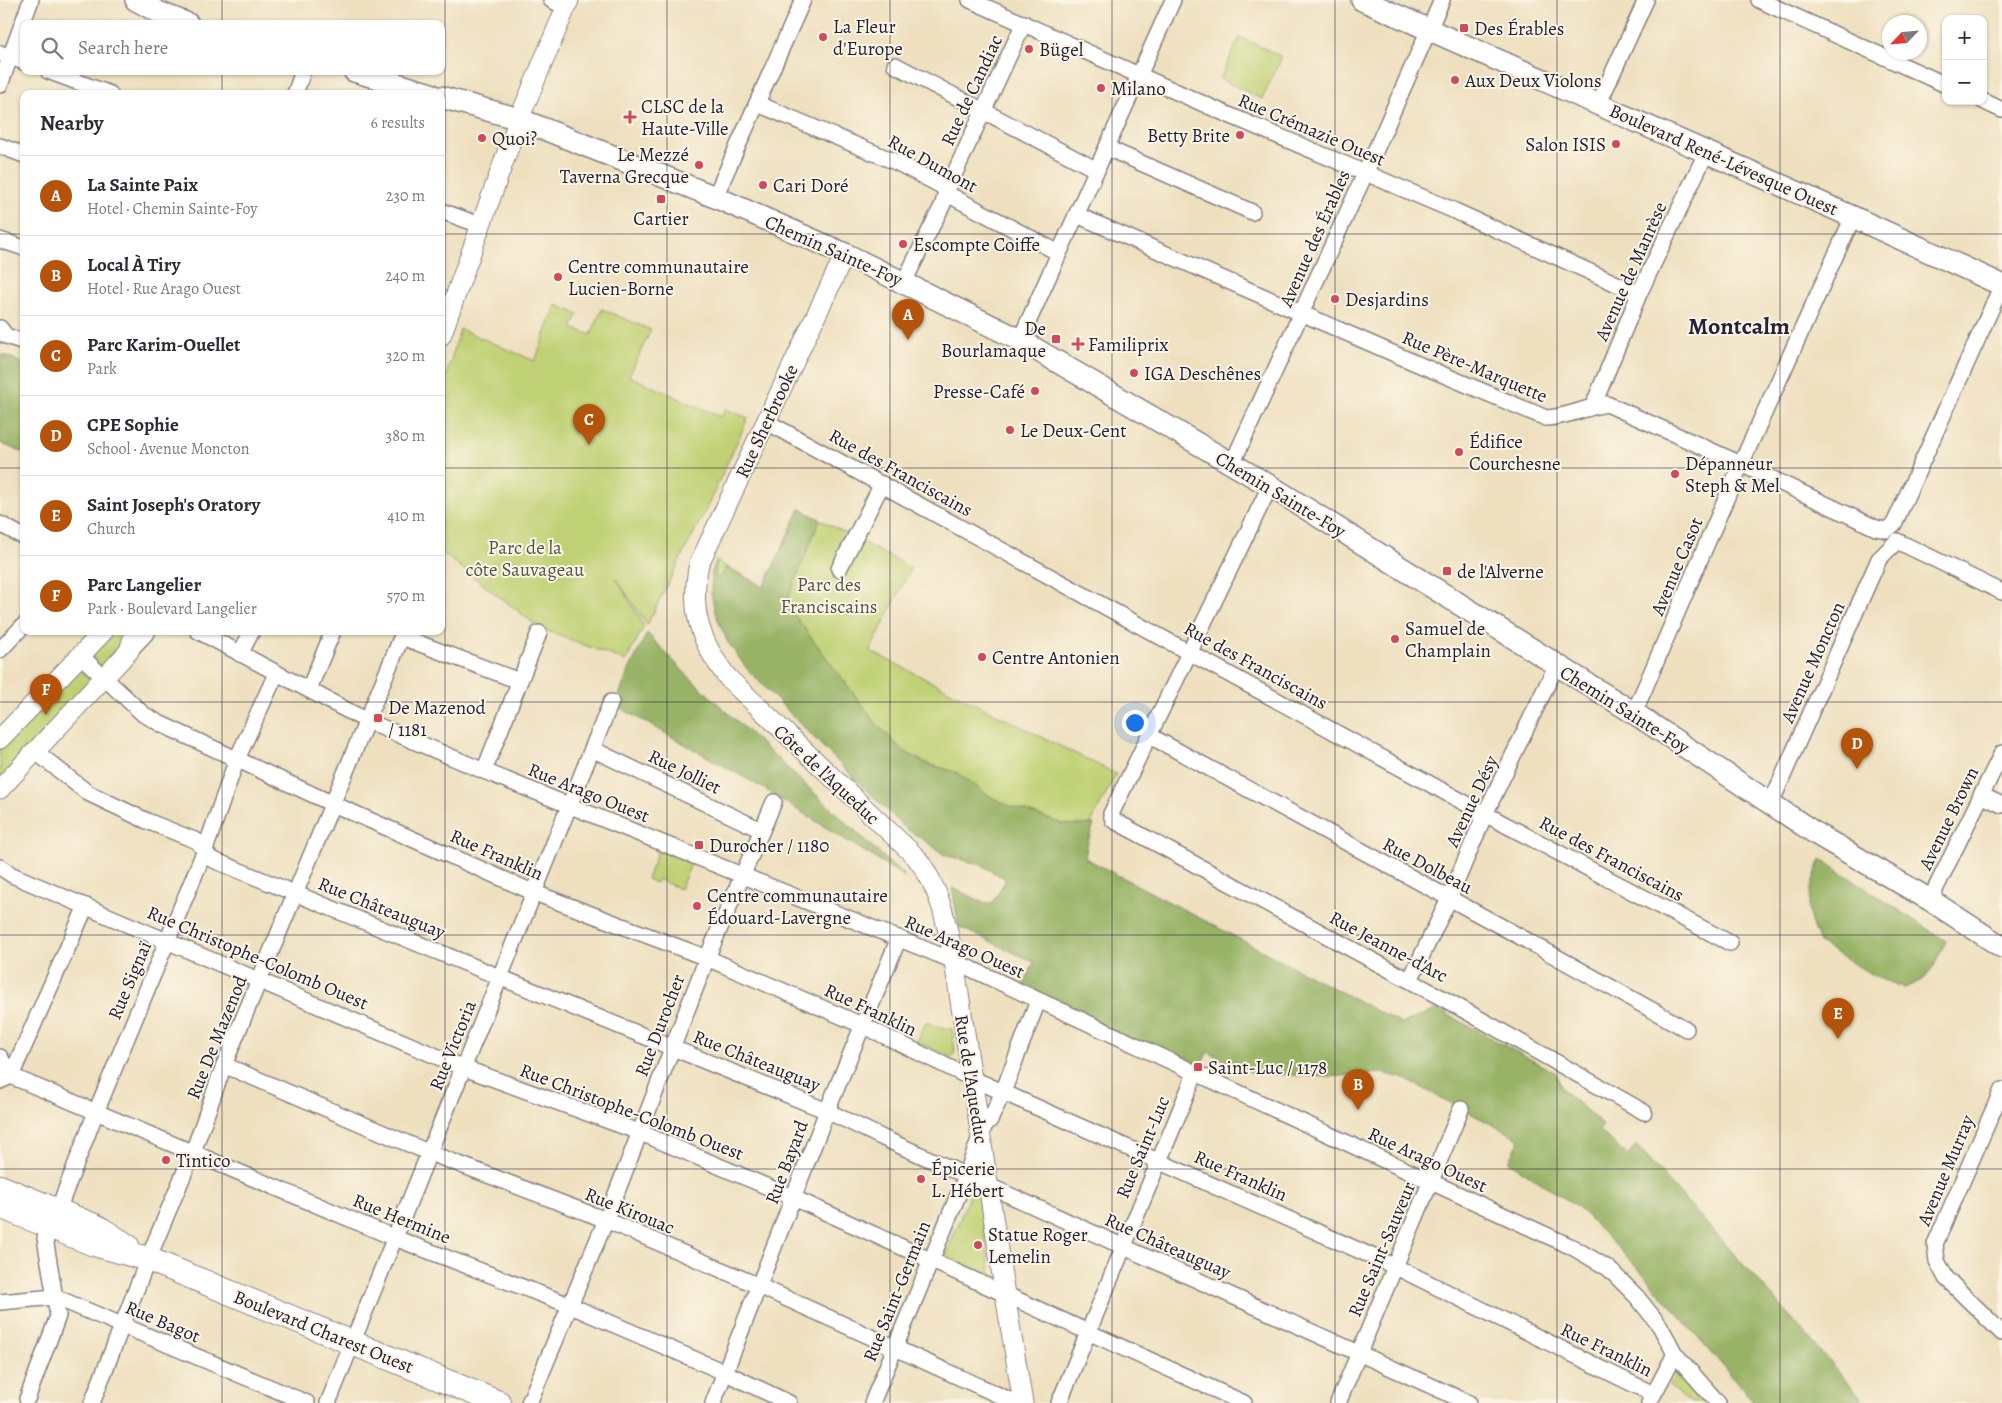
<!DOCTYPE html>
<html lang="en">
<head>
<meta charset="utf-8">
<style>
	:root { --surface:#fff; --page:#f7f7f7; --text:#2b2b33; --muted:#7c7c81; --line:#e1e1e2; --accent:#b45309 }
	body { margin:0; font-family:Alegreya,serif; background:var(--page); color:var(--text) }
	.controls { position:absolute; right:15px; top:15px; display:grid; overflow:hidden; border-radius:10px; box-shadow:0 1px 4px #0004 }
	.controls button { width:45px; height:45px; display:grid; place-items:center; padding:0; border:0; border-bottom:1px solid var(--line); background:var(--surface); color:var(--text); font:25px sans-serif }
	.compass { position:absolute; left:1882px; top:15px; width:45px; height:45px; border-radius:50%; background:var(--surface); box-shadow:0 1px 4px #0004; rotate:244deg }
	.you { position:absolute; left:1134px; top:722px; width:18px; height:18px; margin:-12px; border:4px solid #fff; border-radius:50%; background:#1a73e8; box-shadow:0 0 0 8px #1a73e833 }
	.badge { display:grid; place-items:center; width:32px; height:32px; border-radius:50%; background:var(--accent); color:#fff; font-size:16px; font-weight:700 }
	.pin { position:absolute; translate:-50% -41px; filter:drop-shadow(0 1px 2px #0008) }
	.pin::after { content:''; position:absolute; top:26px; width:18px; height:15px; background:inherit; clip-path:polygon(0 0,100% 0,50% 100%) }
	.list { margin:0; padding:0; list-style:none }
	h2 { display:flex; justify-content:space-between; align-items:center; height:65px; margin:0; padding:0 20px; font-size:21px }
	h2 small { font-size:16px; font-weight:400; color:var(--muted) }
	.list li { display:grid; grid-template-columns:32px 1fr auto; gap:15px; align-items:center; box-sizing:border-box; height:80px; padding:0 20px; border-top:1px solid var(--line) }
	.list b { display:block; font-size:19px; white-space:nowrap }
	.list p { margin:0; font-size:16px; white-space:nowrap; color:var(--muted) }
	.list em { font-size:16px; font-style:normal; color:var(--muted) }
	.icon { flex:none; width:28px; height:28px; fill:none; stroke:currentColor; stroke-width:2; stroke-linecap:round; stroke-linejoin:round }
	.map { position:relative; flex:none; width:2002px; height:1403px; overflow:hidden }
	.search { position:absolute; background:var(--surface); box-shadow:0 1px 4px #0004; left:20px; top:20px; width:425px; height:55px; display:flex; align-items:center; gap:12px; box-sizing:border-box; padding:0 18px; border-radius:10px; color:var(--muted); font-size:19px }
	.panel { position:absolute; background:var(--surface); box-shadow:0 1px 4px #0004; left:20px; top:90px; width:425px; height:545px; border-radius:10px }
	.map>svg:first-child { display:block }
</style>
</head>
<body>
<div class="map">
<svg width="2002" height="1403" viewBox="0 0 2002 1403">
	<rect width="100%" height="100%" fill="#fcf5e5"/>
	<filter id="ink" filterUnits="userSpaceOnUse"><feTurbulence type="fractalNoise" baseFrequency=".02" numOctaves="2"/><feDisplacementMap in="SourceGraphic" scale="10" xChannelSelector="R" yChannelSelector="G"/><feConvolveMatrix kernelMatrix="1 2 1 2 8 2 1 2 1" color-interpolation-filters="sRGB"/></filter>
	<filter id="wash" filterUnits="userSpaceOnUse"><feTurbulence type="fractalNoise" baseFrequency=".0096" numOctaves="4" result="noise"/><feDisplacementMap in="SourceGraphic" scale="20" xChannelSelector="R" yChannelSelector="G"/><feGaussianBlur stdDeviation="1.12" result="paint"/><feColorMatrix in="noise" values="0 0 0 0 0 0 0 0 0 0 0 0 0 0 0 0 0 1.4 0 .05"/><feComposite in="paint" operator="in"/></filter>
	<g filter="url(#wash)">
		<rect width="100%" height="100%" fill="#eee0bf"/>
		<g fill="#c0d174" stroke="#717a58">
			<polygon points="1240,37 1282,57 1262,99 1220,79"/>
			<polygon points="556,305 578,314 572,328 591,335 602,309 651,330 629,376 721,417 726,409 748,418 707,507 647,625 616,578 644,626 626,661 540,628 441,552 441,394 460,329 535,361"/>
			<polygon points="800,509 911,568 870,651 1116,774 1081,843 907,757 718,603 715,572 716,561 764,587"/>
			<polygon points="110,631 128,631 118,652 103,670 89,654"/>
			<polygon points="78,667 92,682 0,779 0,747"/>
			<polygon points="658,850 692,862 680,889 658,879 656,883 647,879"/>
			<polygon points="926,1022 936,1026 952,1029 955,1051 952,1058 917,1042"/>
			<polygon points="977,1192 978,1192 991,1277 945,1258 970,1193"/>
			<polygon points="1676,1375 1686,1378 1711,1403 1691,1403 1671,1388 1669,1386"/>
		</g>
		<g fill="#98b366" stroke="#5d6a50">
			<polygon points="3,354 24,364 24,453 0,443 0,357"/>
			<polygon points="800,509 820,519 786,604 876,723 903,751 928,764 956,772 991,797 1010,806 1063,824 1076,825 1094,824 1087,845 1085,858 1402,1024 1437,1009 1556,1073 1561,1088 1603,1125 1600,1131 1628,1156 1636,1145 1796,1323 1865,1403 1755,1403 1638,1268 1578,1207 1509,1162 1520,1139 1403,1078 1381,1073 1326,1077 1253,1073 1208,1052 1198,1070 1022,989 1034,962 959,927 952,888 991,905 1006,879 979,864 944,855 930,844 906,829 827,751 747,669 727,641 715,612 711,592 712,571 716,561 715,572 717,580 726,567 764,587"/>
			<polygon points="647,633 685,673 905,877 763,788 615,705 630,668"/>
			<path d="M1821 859 1946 941 1933 968 1924 979 1905 988 1878 978 1819 943C1816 935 1812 926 1810 917 1806 898 1814 876 1821 859Z"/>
		</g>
	</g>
	<g filter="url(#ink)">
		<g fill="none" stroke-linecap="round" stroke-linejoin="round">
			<g stroke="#88817d" stroke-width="18">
				<g id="minor">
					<polyline points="551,0 566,7"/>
					<polyline points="970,0 1224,113 1455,211 1639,294"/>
					<polyline points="1759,0 1946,85"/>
					<polyline points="0,53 24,62"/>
					<polyline points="895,65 1097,170"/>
					<polyline points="48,71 110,94"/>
					<polyline points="0,85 31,0"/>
					<polyline points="295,94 303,71"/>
					<polyline points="1983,101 2002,110"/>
					<polyline points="1599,103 1646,0"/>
					<polyline points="758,104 898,163 940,185 951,196 1059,253"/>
					<polyline points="0,146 24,155"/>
					<polyline points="1107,148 1252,212"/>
					<polyline points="715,197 803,0"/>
					<polyline points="441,211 480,225"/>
					<path d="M1077 215 1413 362 1546 418C1568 417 1585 407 1607 404L1741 464 1876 528 1886 530 1894 524 2002 285"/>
					<polyline points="0,240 24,248"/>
					<polyline points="904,282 943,204 946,192 1024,23"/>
					<polyline points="0,328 6,336 24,342"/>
					<polyline points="1020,340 1173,0"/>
					<polyline points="1593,406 1639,294 1706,153"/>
					<polyline points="765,421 1485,814 1730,943"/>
					<polyline points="1232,464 1365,174 1442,0"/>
					<polyline points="1270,486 1111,814 1113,820 1455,1005 1644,1112"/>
					<polyline points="0,524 24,537"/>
					<polyline points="839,569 882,484"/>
					<polyline points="198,631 367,721 484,771 954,961 1572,1247 1608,1268 1637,1297 1660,1326 1675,1354 1718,1403"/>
					<polyline points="402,637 519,681"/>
					<polyline points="0,650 24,625"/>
					<polyline points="130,650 148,631"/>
					<polyline points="240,654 252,631"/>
					<polyline points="81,656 143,714 161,724 333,804 535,893 707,958 864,1026 971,1078 1394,1266 1653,1394"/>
					<polyline points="309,689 333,631"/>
					<polyline points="1634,713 1741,464 1853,217"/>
					<polyline points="1150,736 1517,935 1686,1029"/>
					<polyline points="592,749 761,830"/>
					<polyline points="36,752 88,793 147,821 197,841 211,859 827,1111 883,1138 1469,1403"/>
					<polyline points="484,771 539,633"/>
					<polyline points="1981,795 2002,805"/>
					<polyline points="1771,803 1879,559 1897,541 2002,592"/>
					<polyline points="0,867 12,875 464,1068 639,1132 794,1198 1244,1403"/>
					<polyline points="1930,900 2002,753"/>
					<polyline points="1410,980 1449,899 1485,814 1556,666"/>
					<polyline points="0,1057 11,1076"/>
					<polyline points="224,1065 430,1153 606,1220 759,1286 1016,1403"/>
					<polyline points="11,1076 86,906"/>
					<polyline points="0,1081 11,1076 395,1238 569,1305 726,1373 789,1403"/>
					<polyline points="2002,1090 1935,1244 1937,1261 1946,1278 2002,1333"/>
					<polyline points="0,1302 55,1297 307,1403"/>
					<polyline points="27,1399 58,1316 45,1238 51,1228 96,1112 205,850 237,759 276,674"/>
					<polyline points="92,1403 148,1259 193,1152 224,1065 404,631"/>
					<polyline points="328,1403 611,702"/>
					<polyline points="529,1403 606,1220 707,958 774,802"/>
					<polyline points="713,1403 827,1111 899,938"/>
					<polyline points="872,1403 966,1176 981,1134 985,1125 990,1120 1003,1092 1038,1001"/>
					<polyline points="1059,1403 1195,1074"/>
					<polyline points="1338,1403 1461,1109"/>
					<polyline points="1649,1403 1675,1354"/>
				</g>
			</g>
			<g stroke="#88817d" stroke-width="21">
				<g id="tertiary">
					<path d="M845 254 699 564C689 610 700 642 728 678L916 857C940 887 947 924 954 961L1005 1295 1023 1403"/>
					<polyline points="441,336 519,119 569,0"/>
					<polyline points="0,739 104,631"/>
					<polyline points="0,789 129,651 135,631"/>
				</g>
			</g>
			<g stroke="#88817d" stroke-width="24">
				<g id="secondary">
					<polyline points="136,0 158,12 188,24"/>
					<polyline points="1362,0 1853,217 2002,285"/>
					<polyline points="354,71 431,94"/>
					<polyline points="441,97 519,119 715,197 845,254 1020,340 1270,486 1634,713 1818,835 1930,900 2002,947"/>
				</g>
			</g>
			<g stroke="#88817d" stroke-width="26">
				<g id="primary">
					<polyline points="0,1187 97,1227 127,1246"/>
					<polyline points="0,1206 94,1244 148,1259 499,1403"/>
				</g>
			</g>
			<use href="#minor" stroke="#fff" stroke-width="15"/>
			<use href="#tertiary" stroke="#fff" stroke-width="19"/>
			<use href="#secondary" stroke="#fff" stroke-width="21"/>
			<use href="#primary" stroke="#fff" stroke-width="24"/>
		</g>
	</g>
	<path fill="none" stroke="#22223b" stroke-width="1" stroke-opacity="0.55" d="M222 0V24M445 0V1403M667 0V1403M890 0V1403M1112 0V1403M1335 0V1403M1557 0V1403M1780 0V1403M222 71V94M0 234H24M441 234H2002M0 468H24M441 468H2002M222 631V1403M0 702H2002M0 935H2002M0 1169H2002"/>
	<g fill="#d1495b" stroke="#fcf5e5" stroke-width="2">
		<rect x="1459" y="23" width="10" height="10" rx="2.5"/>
		<circle cx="823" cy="37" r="5"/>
		<circle cx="1029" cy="49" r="5"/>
		<circle cx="1455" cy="80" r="5"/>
		<circle cx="1101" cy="88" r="5"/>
		<path d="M627.5 109.5h5v5h5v5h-5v5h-5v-5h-5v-5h5z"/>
		<circle cx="1240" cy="135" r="5"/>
		<circle cx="482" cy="138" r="5"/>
		<circle cx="1616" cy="144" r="5"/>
		<circle cx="699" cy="165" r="5"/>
		<circle cx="763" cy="185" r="5"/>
		<rect x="656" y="194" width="10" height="10" rx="2.5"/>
		<circle cx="903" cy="244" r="5"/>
		<circle cx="558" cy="277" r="5"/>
		<circle cx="1335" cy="299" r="5"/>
		<rect x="1051" y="334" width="10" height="10" rx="2.5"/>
		<path d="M1075.5 336.5h5v5h5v5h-5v5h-5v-5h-5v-5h5z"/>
		<circle cx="1134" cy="373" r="5"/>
		<circle cx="1035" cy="391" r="5"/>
		<circle cx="1010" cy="430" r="5"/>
		<circle cx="1459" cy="452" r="5"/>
		<circle cx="1675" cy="474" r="5"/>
		<rect x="1442" y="566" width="10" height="10" rx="2.5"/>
		<circle cx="1395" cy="639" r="5"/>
		<circle cx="982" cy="657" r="5"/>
		<rect x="373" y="713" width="10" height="10" rx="2.5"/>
		<rect x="694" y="840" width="10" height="10" rx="2.5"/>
		<circle cx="697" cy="906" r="5"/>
		<rect x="1193" y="1062" width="10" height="10" rx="2.5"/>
		<circle cx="166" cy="1160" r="5"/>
		<circle cx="921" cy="1179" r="5"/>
		<circle cx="978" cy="1245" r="5"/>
	</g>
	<g text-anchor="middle" stroke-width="4" stroke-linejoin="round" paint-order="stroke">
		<g font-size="19" fill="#22223b" stroke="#fcf5e5" text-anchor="start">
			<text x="833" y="33">La Fleur<tspan x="833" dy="22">d'Europe</tspan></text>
			<text x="1474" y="35">Des Érables</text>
			<text x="1039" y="56">Bügel</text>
			<text x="1465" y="87">Aux Deux Violons</text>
			<text x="1111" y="95">Milano</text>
			<text x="641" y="113">CLSC de la<tspan x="641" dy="22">Haute-Ville</tspan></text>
			<text x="1230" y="142" text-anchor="end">Betty Brite</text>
			<text x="492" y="145">Quoi?</text>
			<text x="1606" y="151" text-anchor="end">Salon ISIS</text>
			<text x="689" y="161" text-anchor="end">Le Mezzé<tspan x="689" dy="22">Taverna Grecque</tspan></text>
			<text x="773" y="192">Cari Doré</text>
			<text x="661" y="225" text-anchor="middle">Cartier</text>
			<text x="913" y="251">Escompte Coiffe</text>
			<text x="568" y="273">Centre communautaire<tspan x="568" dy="22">Lucien-Borne</tspan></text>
			<text x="1345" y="306">Desjardins</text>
			<text x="1046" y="335" text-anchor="end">De<tspan x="1046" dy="22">Bourlamaque</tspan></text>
			<text x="1088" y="351">Familiprix</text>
			<text x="1144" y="380">IGA Deschênes</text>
			<text x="1025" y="398" text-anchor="end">Presse-Café</text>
			<text x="1020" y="437">Le Deux-Cent</text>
			<text x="1469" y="448">Édifice<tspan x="1469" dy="22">Courchesne</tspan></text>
			<text x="1685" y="470">Dépanneur<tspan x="1685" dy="22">Steph &amp; Mel</tspan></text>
			<text x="1457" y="578">de l'Alverne</text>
			<text x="1405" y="635">Samuel de<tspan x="1405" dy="22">Champlain</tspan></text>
			<text x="992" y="664">Centre Antonien</text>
			<text x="388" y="714">De Mazenod<tspan x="388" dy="22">/ 1181</tspan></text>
			<text x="709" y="852">Durocher / 1180</text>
			<text x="707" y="902">Centre communautaire<tspan x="707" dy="22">Édouard-Lavergne</tspan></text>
			<text x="1208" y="1074">Saint-Luc / 1178</text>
			<text x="176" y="1167">Tintico</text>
			<text x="931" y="1175">Épicerie<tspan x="931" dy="22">L. Hébert</tspan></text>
			<text x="988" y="1241">Statue Roger<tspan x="988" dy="22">Lemelin</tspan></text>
		</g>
		<g font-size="19" fill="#22223b" stroke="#fcf5e5">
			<text transform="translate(971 90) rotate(-65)" y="7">Rue de Candiac</text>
			<text transform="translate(1312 129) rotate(23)" y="7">Rue Crémazie Ouest</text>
			<text transform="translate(1724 159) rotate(24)" y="7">Boulevard René-Lévesque Ouest</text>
			<text transform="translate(933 163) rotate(29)" y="7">Rue Dumont</text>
			<text transform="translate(1314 238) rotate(-66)" y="7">Avenue des Érables</text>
			<text transform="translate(834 250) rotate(24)" y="7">Chemin Sainte-Foy</text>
			<text transform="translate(1630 271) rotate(-66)" y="7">Avenue de Manrèse</text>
			<text transform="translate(1475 366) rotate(23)" y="7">Rue Père-Marquette</text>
			<text transform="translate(766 421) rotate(-65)" y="7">Rue Sherbrooke</text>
			<text transform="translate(901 472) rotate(29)" y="7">Rue des Franciscains</text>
			<text transform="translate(1281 494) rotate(31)" y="7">Chemin Sainte-Foy</text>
			<text transform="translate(1676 566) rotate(-67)" y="7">Avenue Casot</text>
			<text transform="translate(1812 662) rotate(-66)" y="7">Avenue Moncton</text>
			<text transform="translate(1256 665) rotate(29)" y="7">Rue des Franciscains</text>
			<text transform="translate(1625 709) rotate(32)" y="7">Chemin Sainte-Foy</text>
			<text transform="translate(685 771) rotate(26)" y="7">Rue Jolliet</text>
			<text transform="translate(827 774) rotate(43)" y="7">Côte de l'Aqueduc</text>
			<text transform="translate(589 792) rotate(22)" y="7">Rue Arago Ouest</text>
			<text transform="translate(1471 801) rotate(-65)" y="7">Avenue Désy</text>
			<text transform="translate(1948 818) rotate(-64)" y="7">Avenue Brown</text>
			<text transform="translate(497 854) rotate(24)" y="7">Rue Franklin</text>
			<text transform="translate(1612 858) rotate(28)" y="7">Rue des Franciscains</text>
			<text transform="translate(1428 865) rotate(28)" y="7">Rue Dolbeau</text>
			<text transform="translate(382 907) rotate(22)" y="7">Rue Châteauguay</text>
			<text transform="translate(965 946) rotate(24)" y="7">Rue Arago Ouest</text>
			<text transform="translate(1389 946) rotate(28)" y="7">Rue Jeanne-d'Arc</text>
			<text transform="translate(258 957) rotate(23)" y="7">Rue Christophe-Colomb Ouest</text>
			<text transform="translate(129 980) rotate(-67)" y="7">Rue Signaï</text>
			<text transform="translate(871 1009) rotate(25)" y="7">Rue Franklin</text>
			<text transform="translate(659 1025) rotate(-69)" y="7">Rue Durocher</text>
			<text transform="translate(216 1037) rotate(-68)" y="7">Rue De Mazenod</text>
			<text transform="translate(452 1045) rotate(-68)" y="7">Rue Victoria</text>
			<text transform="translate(757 1060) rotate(22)" y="7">Rue Châteauguay</text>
			<text transform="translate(972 1079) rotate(81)" y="7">Rue de l'Aqueduc</text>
			<text transform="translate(632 1111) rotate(21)" y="7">Rue Christophe-Colomb Ouest</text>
			<text transform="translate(1142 1147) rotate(-67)" y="7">Rue Saint-Luc</text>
			<text transform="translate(1428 1159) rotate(25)" y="7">Rue Arago Ouest</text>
			<text transform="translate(786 1162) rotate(-69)" y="7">Rue Bayard</text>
			<text transform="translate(1945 1170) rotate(-67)" y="7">Avenue Murray</text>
			<text transform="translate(1241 1175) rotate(24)" y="7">Rue Franklin</text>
			<text transform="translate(630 1210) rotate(22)" y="7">Rue Kirouac</text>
			<text transform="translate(402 1218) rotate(22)" y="7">Rue Hermine</text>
			<text transform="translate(1168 1245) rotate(24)" y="7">Rue Châteauguay</text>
			<text transform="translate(1381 1249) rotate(-67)" y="7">Rue Saint-Sauveur</text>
			<text transform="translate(896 1291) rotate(-68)" y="7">Rue Saint-Germain</text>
			<text transform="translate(163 1321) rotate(23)" y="7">Rue Bagot</text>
			<text transform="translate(324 1331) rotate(22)" y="7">Boulevard Charest Ouest</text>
			<text transform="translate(1607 1349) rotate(26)" y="7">Rue Franklin</text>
		</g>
		<g font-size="19" fill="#51574c" stroke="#fcf5e5">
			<text x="525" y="554">Parc de la<tspan x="525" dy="22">côte Sauvageau</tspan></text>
			<text x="829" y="591">Parc des<tspan x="829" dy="22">Franciscains</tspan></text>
		</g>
		<g font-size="24" font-weight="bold" fill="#22223b" stroke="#fcf5e5">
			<text x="1739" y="334">Montcalm</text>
		</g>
	</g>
</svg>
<div class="controls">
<button>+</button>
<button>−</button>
</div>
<svg class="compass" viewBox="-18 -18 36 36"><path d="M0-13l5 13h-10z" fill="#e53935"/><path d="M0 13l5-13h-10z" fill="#7c7c81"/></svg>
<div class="you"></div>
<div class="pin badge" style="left:908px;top:340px">A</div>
<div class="pin badge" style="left:1358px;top:1110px">B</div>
<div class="pin badge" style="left:589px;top:445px">C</div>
<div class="pin badge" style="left:1857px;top:769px">D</div>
<div class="pin badge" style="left:1838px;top:1039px">E</div>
<div class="pin badge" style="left:46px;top:715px">F</div>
<div class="search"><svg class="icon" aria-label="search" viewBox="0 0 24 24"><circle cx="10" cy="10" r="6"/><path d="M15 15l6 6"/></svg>Search here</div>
<section class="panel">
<h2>Nearby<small>6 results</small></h2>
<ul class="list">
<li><span class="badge">A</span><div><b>La Sainte Paix</b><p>Hotel · Chemin Sainte-Foy</p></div><em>230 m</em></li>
<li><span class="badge">B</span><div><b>Local À Tiry</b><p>Hotel · Rue Arago Ouest</p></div><em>240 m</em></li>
<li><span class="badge">C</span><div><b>Parc Karim-Ouellet</b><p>Park</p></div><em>320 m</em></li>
<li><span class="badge">D</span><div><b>CPE Sophie</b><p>School · Avenue Moncton</p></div><em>380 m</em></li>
<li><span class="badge">E</span><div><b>Saint Joseph's Oratory</b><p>Church</p></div><em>410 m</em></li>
<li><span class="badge">F</span><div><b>Parc Langelier</b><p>Park · Boulevard Langelier</p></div><em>570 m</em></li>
</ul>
</section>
</div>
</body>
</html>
